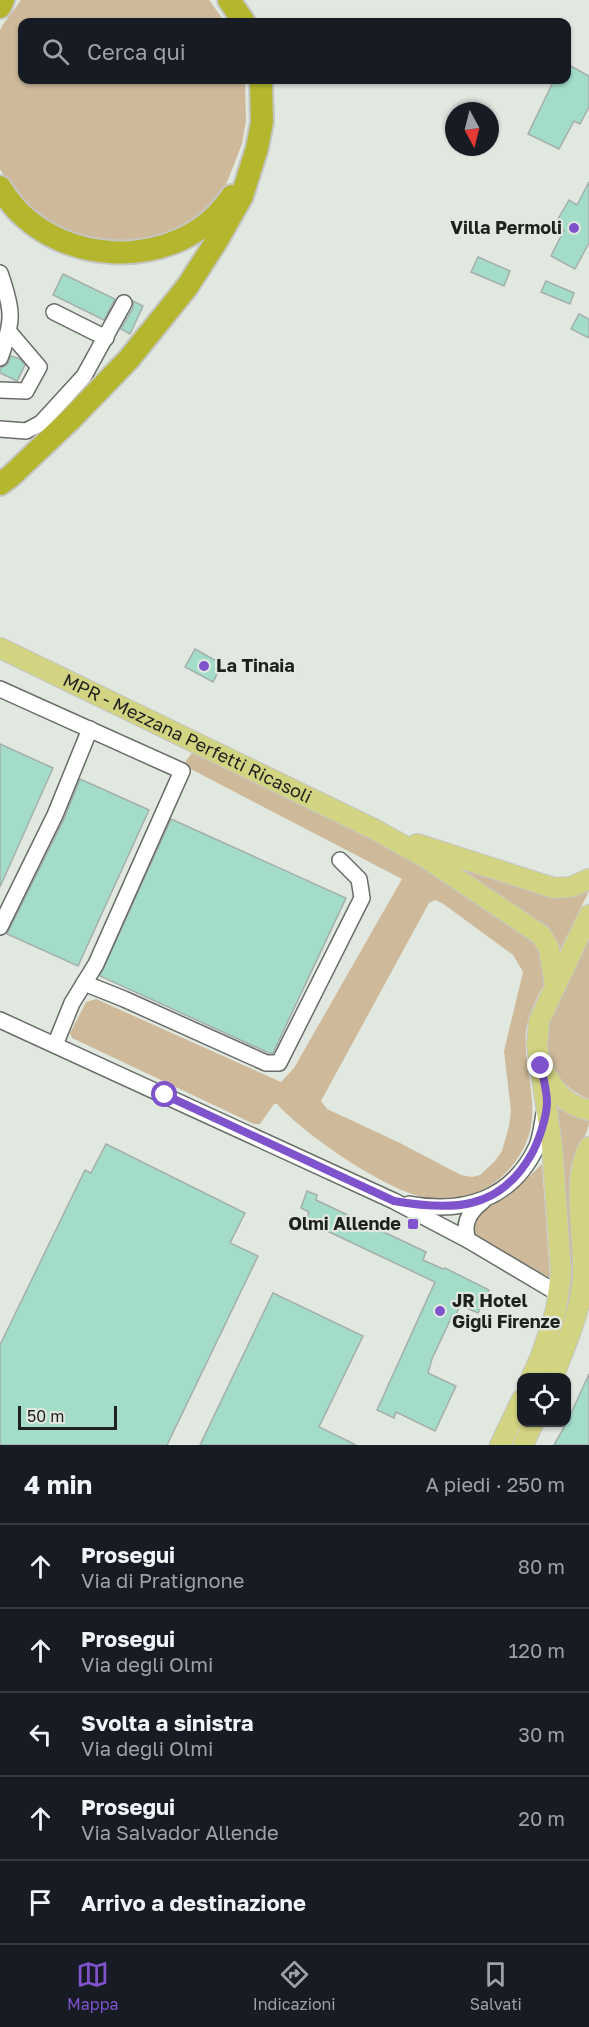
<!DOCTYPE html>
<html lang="it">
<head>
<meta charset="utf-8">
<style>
	:root { --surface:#171b24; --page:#20242c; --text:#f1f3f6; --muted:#9ea1a6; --line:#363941; --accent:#7e53cc }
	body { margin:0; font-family:"Golos Text",sans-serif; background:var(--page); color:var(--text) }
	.controls { position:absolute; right:18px; bottom:18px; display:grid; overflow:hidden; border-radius:12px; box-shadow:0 2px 4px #0004 }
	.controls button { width:54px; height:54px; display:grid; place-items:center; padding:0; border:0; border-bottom:2px solid var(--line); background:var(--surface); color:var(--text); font:30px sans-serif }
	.compass { position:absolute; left:445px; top:102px; width:54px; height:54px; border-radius:50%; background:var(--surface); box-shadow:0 2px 4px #0004; rotate:173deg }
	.scale { position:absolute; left:18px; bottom:15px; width:99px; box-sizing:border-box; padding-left:6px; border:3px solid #1f211f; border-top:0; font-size:16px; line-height:21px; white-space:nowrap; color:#1f211f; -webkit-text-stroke:4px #e1e8e0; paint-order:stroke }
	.stop { position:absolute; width:18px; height:18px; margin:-14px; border:4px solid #7e53cc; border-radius:50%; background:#fff }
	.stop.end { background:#7e53cc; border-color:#fff; box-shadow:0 2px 6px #0008 }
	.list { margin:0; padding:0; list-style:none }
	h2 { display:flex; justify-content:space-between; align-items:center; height:78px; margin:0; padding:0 24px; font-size:26px }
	h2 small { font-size:20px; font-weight:400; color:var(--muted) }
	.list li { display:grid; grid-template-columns:39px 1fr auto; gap:18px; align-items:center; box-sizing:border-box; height:84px; padding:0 24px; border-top:2px solid var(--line) }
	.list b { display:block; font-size:22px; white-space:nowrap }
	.list p { margin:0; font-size:20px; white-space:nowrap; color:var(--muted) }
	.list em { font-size:20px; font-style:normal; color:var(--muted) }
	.icon { flex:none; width:33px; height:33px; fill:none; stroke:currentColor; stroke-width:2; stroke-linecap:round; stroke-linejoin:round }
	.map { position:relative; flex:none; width:589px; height:1445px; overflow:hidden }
	.search { position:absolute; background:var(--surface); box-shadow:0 2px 4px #0004; left:18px; right:18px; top:18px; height:66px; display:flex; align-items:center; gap:15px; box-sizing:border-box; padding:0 21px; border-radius:12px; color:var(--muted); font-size:22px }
	.sheet { height:498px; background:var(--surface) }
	nav { display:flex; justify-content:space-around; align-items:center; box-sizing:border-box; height:84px; border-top:2px solid var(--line); background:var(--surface); font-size:16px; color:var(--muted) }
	nav a { display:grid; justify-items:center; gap:3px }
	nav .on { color:var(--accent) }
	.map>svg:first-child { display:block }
</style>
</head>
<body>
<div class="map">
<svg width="589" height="1445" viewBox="0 0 589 1445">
	<rect width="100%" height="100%" fill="#e1e8e0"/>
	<g fill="#ceba9a" fill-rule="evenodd">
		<polygon points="21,0 209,0 225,22 22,22 22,80 245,80 246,121 242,144 222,195 198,219 160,237 122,244 66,233 32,212 10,186 0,169 0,31 2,26"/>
		<path d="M192 753 413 859 536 939 548 977C539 994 528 1013 526 1032 523 1064 538 1098 530 1131 525 1151 511 1171 494 1183 477 1195 455 1200 434 1199 392 1196 305 1135 277 1104H274L260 1124H254L72 1038 70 1033 84 1006 86 1002 96 999 281 1082 294 1068 402 879 183 765ZM435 900 442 903 513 955 523 972 504 1051 511 1111 509 1126 502 1151 495 1161 480 1175 472 1177 461 1175 398 1142 327 1109 321 1101 429 903Z"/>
		<polygon points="427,851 589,891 557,956"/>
		<path d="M589 939V1099C559 1088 539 1057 549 1025 552 1014 558 1004 563 995 571 976 580 958 589 939Z"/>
		<path d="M557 1108 589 1121C589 1136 572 1153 570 1172 566 1206 575 1240 574 1274 574 1295 566 1316 560 1337L557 1336 568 1297 569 1276Z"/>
		<polygon points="542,1164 550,1277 549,1277 473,1237 473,1221 480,1211 511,1194"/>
	</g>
	<g fill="#a3ddca" stroke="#a5aeab" stroke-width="1.5">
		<polygon points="567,64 589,76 589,107 580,124 574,121 559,149 528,134 554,80 567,80"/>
		<polygon points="589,182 589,243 575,269 551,256 564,230 554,226 569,200 577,205"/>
		<polygon points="478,257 510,271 504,286 471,272"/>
		<polygon points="63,274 115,299 104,320 53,295"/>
		<polygon points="546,281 574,293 570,304 541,292"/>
		<polygon points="133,301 143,306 130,334 121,329 133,308"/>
		<polygon points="579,314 589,319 589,338 571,329"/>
		<polygon points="11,356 20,359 25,365 17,381 0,373 0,368 7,365"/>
		<polygon points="195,649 222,664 213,682 185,667"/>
		<polygon points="0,744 53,768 0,887"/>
		<polygon points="80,779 149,810 78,966 7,934 64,819"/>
		<polygon points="171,819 346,898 273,1053 269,1053 100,976"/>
		<polygon points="106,1144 245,1213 230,1243 258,1256 167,1445 0,1445 0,1345 85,1170 91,1173"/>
		<polygon points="307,1191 317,1195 316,1200 426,1252 423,1260 443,1269 445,1268 489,1290 478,1313 460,1305 455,1317 452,1316 432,1359 428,1373 456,1386 435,1431 396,1412 394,1418 377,1410 435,1282 306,1221 309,1212 301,1208"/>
		<polygon points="273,1293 363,1336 319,1427 356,1445 200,1445"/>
		<polygon points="589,1374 589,1445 554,1445 567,1422"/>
	</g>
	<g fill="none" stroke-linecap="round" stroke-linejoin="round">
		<g stroke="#686e67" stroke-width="18">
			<g id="minor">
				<path d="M0 273C13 310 14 320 0 358"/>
				<polyline points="54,312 106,338"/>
				<polyline points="0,390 26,391 39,367 10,333"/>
				<polyline points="0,429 26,431 41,423 84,376 124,303"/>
				<polyline points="0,689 182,771 96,964 72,1003 55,1045"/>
				<polyline points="0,927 55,815 90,729"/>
				<polyline points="84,983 124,999 266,1063 279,1063 362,898 359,879 340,860"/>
				<polyline points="0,1020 394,1201 468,1240 559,1294"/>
				<path d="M409 1204C463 1214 512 1200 537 1146 541 1136 542 1124 544 1114"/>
				<path d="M468 1240C462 1223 470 1211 483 1201"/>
			</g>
		</g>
		<g stroke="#c5c5c5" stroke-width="22">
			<g id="major">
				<path id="s1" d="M0 648 376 830 426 858 541 935 549 948 555 986"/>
				<polyline points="417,844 554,888 571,887 589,879"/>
				<path d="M545 1073C555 1092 567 1106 589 1110"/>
				<polyline points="531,1378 541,1356 556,1310 561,1273 552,1145 537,1045 539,1021 589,915"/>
				<path d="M553 1378C565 1345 582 1311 583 1275 585 1239 571 1179 589 1147"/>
				<polyline points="500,1445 522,1399"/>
				<polyline points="523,1445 534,1422"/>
			</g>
		</g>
		<g stroke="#c5c5c5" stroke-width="26">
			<g id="highway">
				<polyline points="229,0 244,22"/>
				<polyline points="0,7 3,0"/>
				<path d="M0 187C47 269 179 276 232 196"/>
				<polyline points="0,484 11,476 70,420 129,359 187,287 216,242 242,196 257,148 262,122 261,80"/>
			</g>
		</g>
		<use href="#minor" stroke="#fff" stroke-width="15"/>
		<use href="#major" stroke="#d2d481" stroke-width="20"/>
		<use href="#highway" stroke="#b4b72d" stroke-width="22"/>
	</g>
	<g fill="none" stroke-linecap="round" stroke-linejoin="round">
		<path stroke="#7e53cc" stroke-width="8" d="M165 1095 394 1201C451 1211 499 1211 531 1155 538 1143 547 1117 547 1102 547 1091 543 1078 541 1066"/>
	</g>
	<g fill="#7e53cc" stroke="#e1e8e0" stroke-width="2">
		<circle cx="574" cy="228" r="6"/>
		<circle cx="204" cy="666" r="6"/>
		<rect x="407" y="1218" width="12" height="12" rx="3"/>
		<circle cx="440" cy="1311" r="6"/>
	</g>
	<g text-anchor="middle" stroke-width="4.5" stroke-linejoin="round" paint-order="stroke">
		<g font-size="18" font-weight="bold" fill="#1f211f" stroke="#e1e8e0" text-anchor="end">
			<text x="562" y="234">Villa Permoli</text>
			<text x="216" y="672" text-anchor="start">La Tinaia</text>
			<text x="401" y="1230">Olmi Allende</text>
			<text x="452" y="1307" text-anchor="start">JR Hotel<tspan x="452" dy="21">Gigli Firenze</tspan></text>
		</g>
		<g font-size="18" fill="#1f211f" stroke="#e1e8e0">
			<text dy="6" stroke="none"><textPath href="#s1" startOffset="208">MPR - Mezzana Perfetti Ricasoli</textPath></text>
		</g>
	</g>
</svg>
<div class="controls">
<button><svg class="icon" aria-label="locate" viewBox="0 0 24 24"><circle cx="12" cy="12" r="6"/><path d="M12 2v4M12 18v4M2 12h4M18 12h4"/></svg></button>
</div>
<svg class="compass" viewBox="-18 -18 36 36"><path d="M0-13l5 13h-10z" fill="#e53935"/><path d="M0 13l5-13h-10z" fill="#9ea1a6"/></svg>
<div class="scale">50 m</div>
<div class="stop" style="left:165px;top:1095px"></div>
<div class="stop end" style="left:541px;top:1066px"></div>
<div class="search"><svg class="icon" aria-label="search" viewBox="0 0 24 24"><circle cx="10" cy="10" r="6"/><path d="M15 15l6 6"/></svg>Cerca qui</div>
</div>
<section class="sheet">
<h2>4 min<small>A piedi · 250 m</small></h2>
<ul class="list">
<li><svg class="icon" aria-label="ahead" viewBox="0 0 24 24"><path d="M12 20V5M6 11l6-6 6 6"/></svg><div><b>Prosegui</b><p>Via di Pratignone</p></div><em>80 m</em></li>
<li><svg class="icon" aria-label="ahead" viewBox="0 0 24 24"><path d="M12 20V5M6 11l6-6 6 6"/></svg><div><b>Prosegui</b><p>Via degli Olmi</p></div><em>120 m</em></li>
<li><svg class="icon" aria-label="left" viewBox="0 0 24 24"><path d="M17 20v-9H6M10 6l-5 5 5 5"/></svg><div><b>Svolta a sinistra</b><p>Via degli Olmi</p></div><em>30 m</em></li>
<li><svg class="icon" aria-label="ahead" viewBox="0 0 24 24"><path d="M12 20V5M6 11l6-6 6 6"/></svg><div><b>Prosegui</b><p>Via Salvador Allende</p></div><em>20 m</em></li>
<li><svg class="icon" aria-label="arrive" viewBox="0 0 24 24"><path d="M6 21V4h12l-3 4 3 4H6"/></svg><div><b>Arrivo a destinazione</b></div></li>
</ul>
</section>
<nav>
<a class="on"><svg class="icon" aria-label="map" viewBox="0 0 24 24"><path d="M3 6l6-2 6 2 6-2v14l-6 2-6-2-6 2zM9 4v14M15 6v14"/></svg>Mappa</a>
<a><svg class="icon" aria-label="directions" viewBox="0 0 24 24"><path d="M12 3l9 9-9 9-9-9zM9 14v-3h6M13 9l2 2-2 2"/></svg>Indicazioni</a>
<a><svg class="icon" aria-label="saved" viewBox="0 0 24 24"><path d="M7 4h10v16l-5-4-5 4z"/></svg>Salvati</a>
</nav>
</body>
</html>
